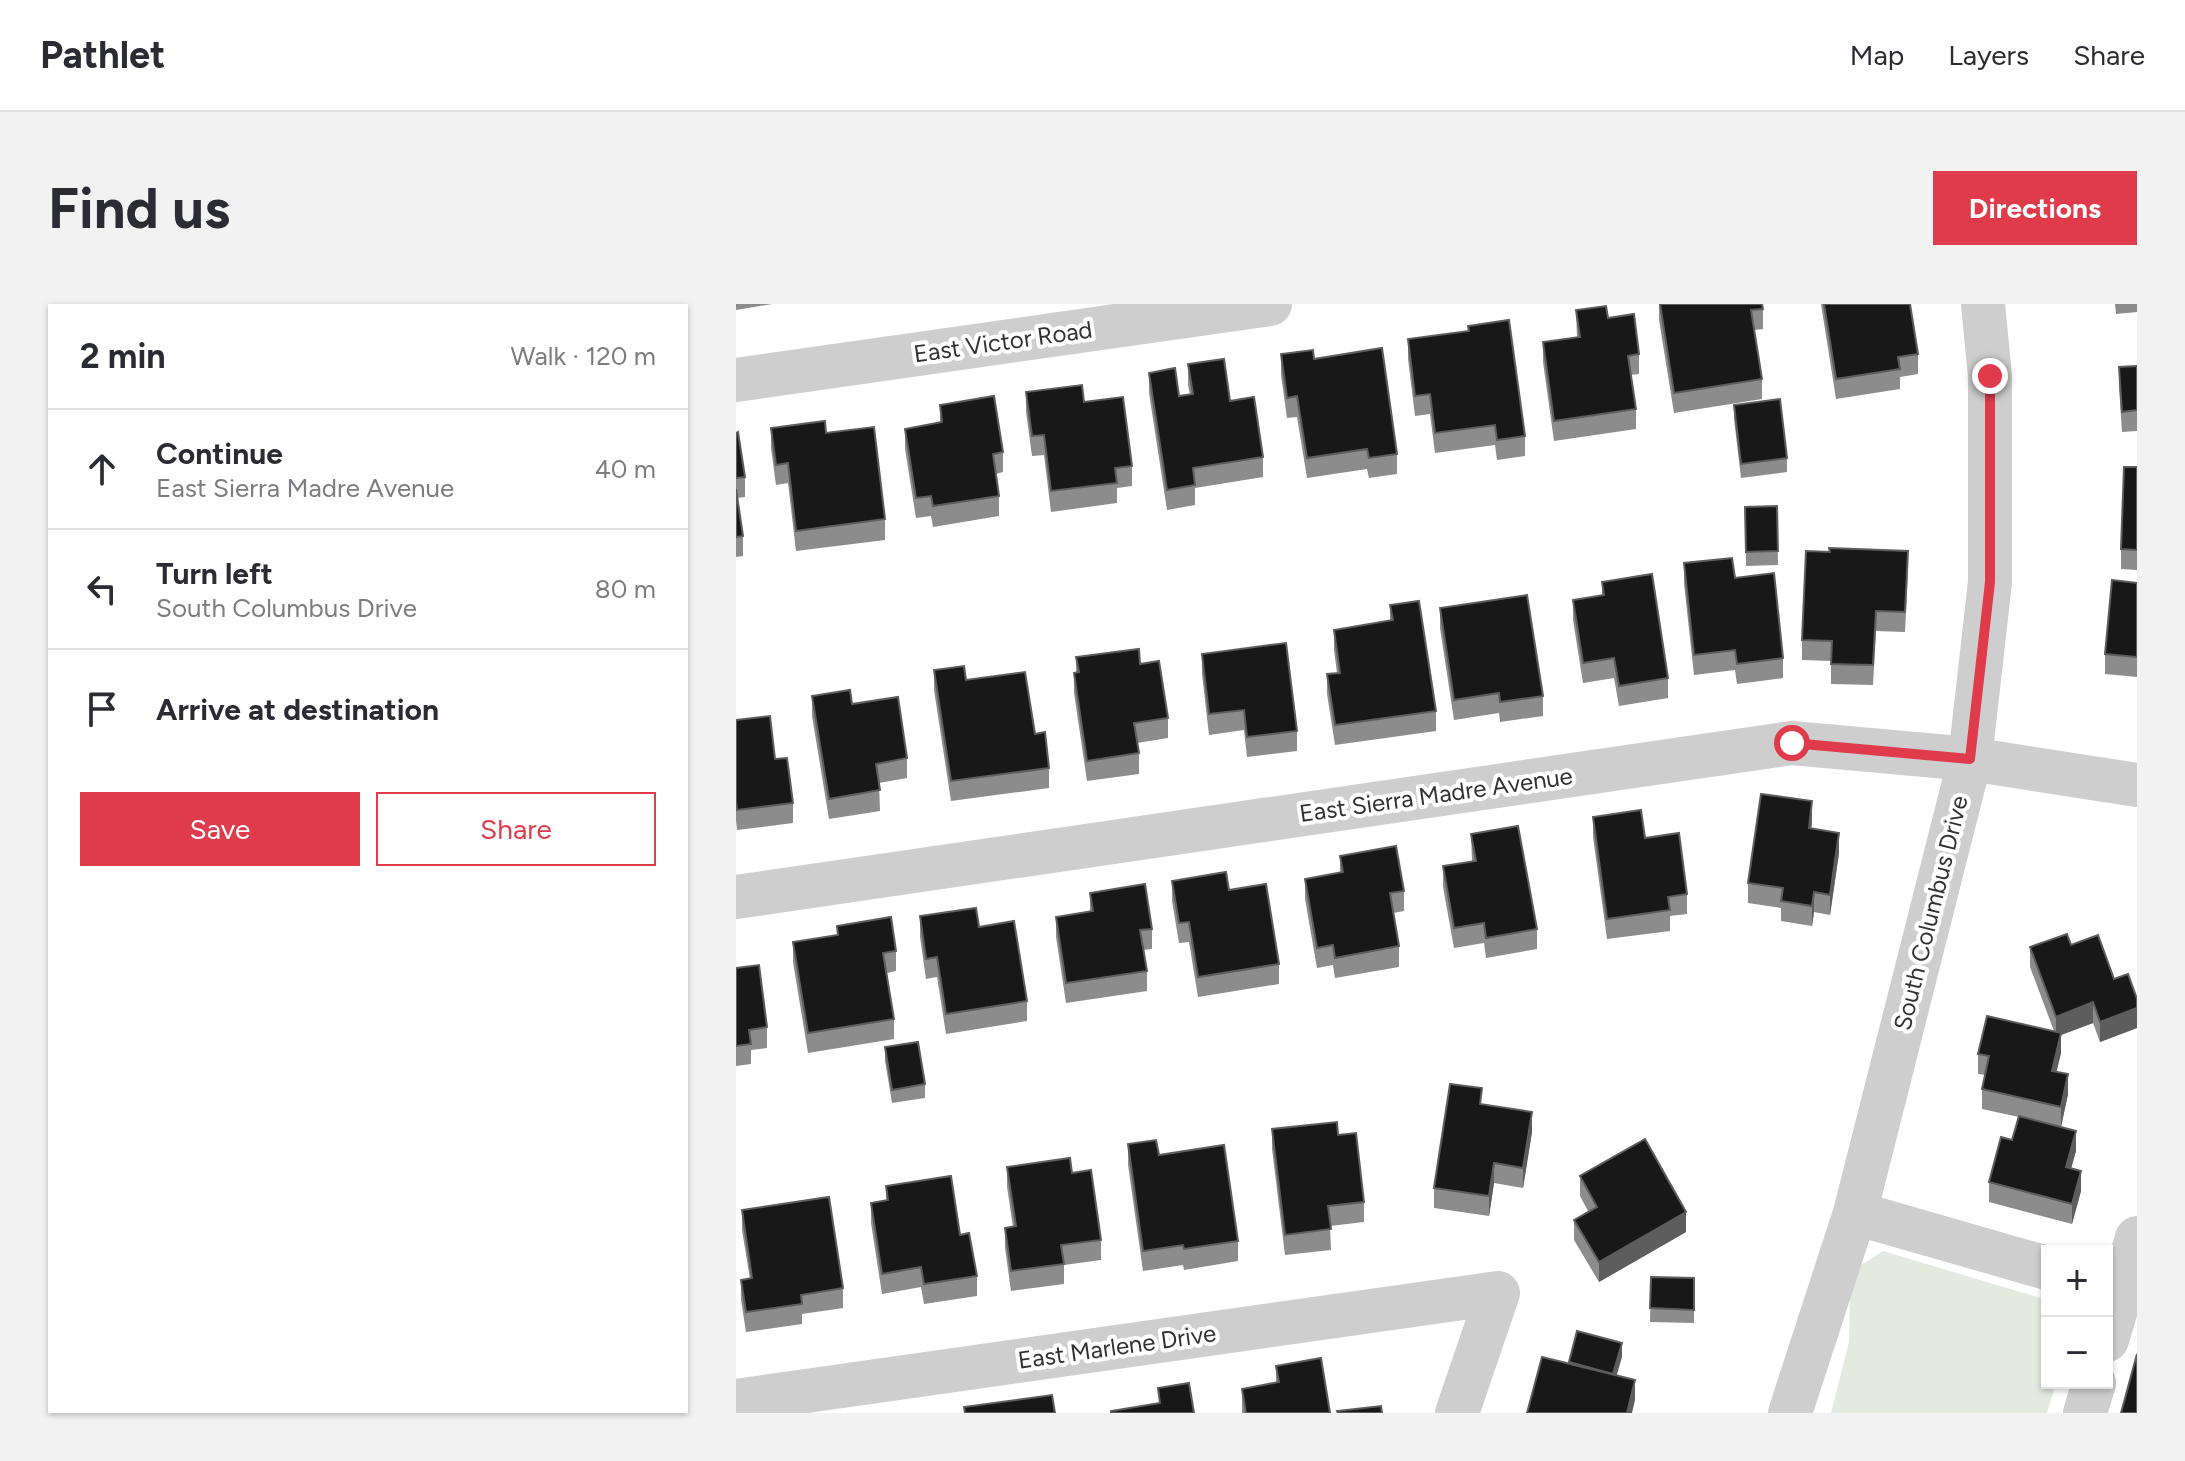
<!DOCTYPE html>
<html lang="en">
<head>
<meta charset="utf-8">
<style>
	:root { --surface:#fff; --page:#f2f2f3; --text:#2b2b33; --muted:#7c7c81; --line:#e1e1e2; --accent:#e03b4b }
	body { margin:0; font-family:Figtree,sans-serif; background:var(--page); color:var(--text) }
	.controls { position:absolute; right:24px; bottom:24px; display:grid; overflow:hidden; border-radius:0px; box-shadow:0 2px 6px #0004 }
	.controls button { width:72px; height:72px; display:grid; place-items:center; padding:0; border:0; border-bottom:2px solid var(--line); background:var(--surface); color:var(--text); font:40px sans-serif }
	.stop { position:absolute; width:24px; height:24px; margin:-18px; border:6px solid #e03b4b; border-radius:50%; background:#fff }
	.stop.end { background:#e03b4b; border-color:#fff; box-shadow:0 2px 8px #0008 }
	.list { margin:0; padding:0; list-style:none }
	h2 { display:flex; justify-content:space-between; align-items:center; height:104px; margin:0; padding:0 32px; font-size:34px }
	h2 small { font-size:26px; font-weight:400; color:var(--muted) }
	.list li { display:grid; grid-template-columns:52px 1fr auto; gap:24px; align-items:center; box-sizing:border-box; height:120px; padding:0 32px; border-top:2px solid var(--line) }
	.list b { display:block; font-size:30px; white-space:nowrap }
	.list p { margin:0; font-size:26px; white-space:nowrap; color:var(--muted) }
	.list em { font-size:26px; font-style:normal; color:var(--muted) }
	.actions { display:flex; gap:16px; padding:24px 32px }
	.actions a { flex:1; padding:18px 0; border:2px solid var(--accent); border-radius:0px; text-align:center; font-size:28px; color:var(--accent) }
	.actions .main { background:var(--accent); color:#fff }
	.icon { flex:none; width:44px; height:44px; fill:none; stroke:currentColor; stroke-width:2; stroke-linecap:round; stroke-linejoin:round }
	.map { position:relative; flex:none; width:1401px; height:1109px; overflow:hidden; border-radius:0px }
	header { display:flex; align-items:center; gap:48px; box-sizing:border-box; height:112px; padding:0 40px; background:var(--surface); border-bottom:2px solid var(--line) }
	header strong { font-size:38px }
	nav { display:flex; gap:44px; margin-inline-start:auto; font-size:28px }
	.intro { display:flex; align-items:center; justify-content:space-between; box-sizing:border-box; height:192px; padding:0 48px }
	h1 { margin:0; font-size:56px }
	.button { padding:20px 36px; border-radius:0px; background:var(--accent); color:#fff; font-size:28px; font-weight:700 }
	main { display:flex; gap:48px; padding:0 48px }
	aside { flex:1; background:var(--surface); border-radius:0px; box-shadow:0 2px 6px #0004 }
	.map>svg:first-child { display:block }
</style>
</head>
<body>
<header>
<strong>Pathlet</strong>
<nav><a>Map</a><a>Layers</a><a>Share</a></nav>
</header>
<div class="intro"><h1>Find us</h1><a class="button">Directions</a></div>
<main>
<aside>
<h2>2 min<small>Walk · 120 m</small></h2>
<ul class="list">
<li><svg class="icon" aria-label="ahead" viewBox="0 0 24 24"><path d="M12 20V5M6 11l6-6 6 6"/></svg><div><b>Continue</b><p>East Sierra Madre Avenue</p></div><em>40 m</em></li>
<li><svg class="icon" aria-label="left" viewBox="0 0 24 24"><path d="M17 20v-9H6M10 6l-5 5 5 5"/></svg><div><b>Turn left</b><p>South Columbus Drive</p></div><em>80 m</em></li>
<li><svg class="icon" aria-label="arrive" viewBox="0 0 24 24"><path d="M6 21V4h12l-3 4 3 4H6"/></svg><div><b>Arrive at destination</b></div></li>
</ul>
<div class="actions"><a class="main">Save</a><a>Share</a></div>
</aside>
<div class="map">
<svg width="1401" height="1109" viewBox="0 0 1401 1109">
	<rect width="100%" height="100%" fill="#fff"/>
	<polygon fill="#e4eadd" points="1147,947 1311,996 1311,1079 1320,1079 1311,1109 1095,1109 1113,1038 1114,992 1125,961"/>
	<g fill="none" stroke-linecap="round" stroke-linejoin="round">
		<g stroke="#cecece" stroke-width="44">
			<polyline points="0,76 534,0"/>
			<polyline points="0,593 1056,439 1234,455 1401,481"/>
			<polyline points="1119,909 1311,964"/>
			<polyline points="1371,1036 1401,934"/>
			<polyline points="0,1097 762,989 721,1109"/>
			<polyline points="1054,1109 1119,909 1234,455 1254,278 1254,72 1247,0"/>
			<polyline points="1349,1109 1358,1079"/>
		</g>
	</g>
	<g fill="#8c8c8c">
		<polygon points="0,0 36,0 0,6"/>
		<polygon points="923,0 1027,5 1027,25 1018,26 1026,75 1026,95 938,109 923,16"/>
		<polygon points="1085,0 1174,0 1182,50 1182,70 1164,73 1164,85 1100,95"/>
		<polygon points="1379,0 1401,0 1401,8 1380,10"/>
		<polygon points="840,6 872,14 903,50 903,70 895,71 900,105 900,125 818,137 807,58 807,38 841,33"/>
		<polygon points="732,22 789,132 789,152 761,156 759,141 699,149 694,110 679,112 672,55 672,35 732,27"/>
		<polygon points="545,50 578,55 661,150 661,170 633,174 631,165 571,174 561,113 551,114 545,71"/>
		<polygon points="452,60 494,97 527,153 527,173 459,184 459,201 431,206 413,89 413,69 443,92 454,91 452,81"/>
		<polygon points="1401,62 1401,127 1386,128 1383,83 1383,63"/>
		<polygon points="290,88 348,98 396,162 396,182 381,184 381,199 315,208 308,151 296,152 290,108"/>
		<polygon points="204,101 267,148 267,168 260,170 263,192 263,212 197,223 195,212 180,214 169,145 169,125 204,119"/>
		<polygon points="998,101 1051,154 1051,168 1005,174 998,115"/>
		<polygon points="35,124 90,129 149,215 149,236 60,247 52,179 40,181 35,144"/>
		<polygon points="0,129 9,173 9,193 1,194 7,232 7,252 0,253"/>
		<polygon points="1401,163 1401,266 1385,265 1385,245"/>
		<polygon points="1041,202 1042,261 1010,262 1009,203"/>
		<polygon points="948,259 999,274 1047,354 1047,374 1001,380 999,366 958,371 948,280"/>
		<polygon points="1172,267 1169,328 1140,327 1137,381 1095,380 1095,357 1066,356 1066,336"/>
		<polygon points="866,278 932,374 932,394 883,402 878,374 847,379 837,316 837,296 866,292"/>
		<polygon points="1401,279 1401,373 1369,370 1369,350"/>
		<polygon points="654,301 700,407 700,427 599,441 591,390 591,370 601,369 598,346 598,326 654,317"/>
		<polygon points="704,304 807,392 807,412 764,418 763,409 718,416 704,324"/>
		<polygon points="466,350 561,427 561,447 511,453 508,426 473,431 466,370"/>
		<polygon points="340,353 404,360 432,414 432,434 401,439 403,449 403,470 351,477 338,389 338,369 340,368"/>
		<polygon points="198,366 230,376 299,430 313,464 313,484 215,497 198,386"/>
		<polygon points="76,392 116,400 171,454 171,474 143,479 144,507 93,515 76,412"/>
		<polygon points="0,416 39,455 57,499 57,519 1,526 0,516"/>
		<polygon points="857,513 909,534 951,590 951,610 934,612 934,627 871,635 857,533"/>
		<polygon points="1076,518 1075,524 1103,549 1094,611 1078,608 1076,622 1045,617 1045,604 1012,599 1012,579"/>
		<polygon points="735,530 801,625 801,645 750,654 748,639 718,644 707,583 707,562 736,557"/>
		<polygon points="604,552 668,587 668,607 657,609 663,642 663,663 599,674 597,661 581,664 569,595 569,575 604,569"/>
		<polygon points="436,577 493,586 543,660 543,680 462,693 453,638 443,639 436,597"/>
		<polygon points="354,589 416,625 416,645 407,646 411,667 411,687 330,699 320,633 320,613 354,607"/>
		<polygon points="184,612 243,623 291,697 291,717 210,730 201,673 190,675 184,633"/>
		<polygon points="101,622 160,647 160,667 151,669 158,715 158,735 72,749 57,658 57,638 101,631"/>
		<polygon points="1335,641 1401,695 1401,724 1364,738 1357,719 1325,731 1325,749 1320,768 1332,790 1325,823 1340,847 1335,864 1345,887 1336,920 1253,898 1253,878 1276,836 1283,813 1246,805 1246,785 1249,771 1242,770 1242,750 1318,727 1294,663 1294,643"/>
		<polygon points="0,664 31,723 31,744 15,746 15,760 0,762"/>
		<polygon points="149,743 189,780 189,794 156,799 149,757"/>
		<polygon points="746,800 796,828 787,884 758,879 753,912 698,904 698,884"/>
		<polygon points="536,825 602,831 628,898 628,918 594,922 595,946 549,951 536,845"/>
		<polygon points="392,840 423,851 502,937 502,957 448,966 447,961 407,967 392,861"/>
		<polygon points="271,863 336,869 365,936 365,956 328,961 328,980 275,987 269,944 269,924 277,923 271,883"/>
		<polygon points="844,872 950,928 863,978 838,936 838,916 852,907 844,892"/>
		<polygon points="150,882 241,972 241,992 188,1000 185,983 146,990 135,919 135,899 150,896"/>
		<polygon points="6,906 107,984 107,1004 66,1010 66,1020 10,1028 5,996 5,976 14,975 6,926"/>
		<polygon points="915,973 958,974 958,1019 914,1018"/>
		<polygon points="540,1062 594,1109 506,1109 506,1085 540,1079"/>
	</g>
	<g fill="#5d5d5d">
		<polygon points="1076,497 1076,518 1073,544 1073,524"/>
		<polygon points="1103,529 1103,549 1094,611 1094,591"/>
		<polygon points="1078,588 1078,608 1076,622 1076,602"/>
		<polygon points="1357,698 1357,719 1325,731 1325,749 1316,787 1316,767 1320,733 1320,713"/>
		<polygon points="1401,704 1401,724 1364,738 1364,718"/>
		<polygon points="1332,770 1332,790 1325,823 1325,803"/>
		<polygon points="796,808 796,828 787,884 787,864"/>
		<polygon points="1340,827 1340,847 1330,883 1330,863"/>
		<polygon points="758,859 758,879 753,912 753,892"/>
		<polygon points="1345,867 1345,887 1336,920 1336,900"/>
		<polygon points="950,908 950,928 863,978 863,958"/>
		<polygon points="886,1039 886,1053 877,1084 877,1070"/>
		<polygon points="899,1076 899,1096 896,1109 891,1109"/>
	</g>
	<g fill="#181818" stroke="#5d5d5d" stroke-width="2">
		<polygon points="924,0 1026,0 1027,5 1015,6 1026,75 938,89"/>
		<polygon points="1088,0 1174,0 1182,50 1162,53 1164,65 1100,75"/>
		<polygon points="870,2 872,14 898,10 903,50 892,52 900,105 818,117 807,38 844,33 840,6"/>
		<polygon points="773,16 789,132 761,136 759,121 699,129 694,90 679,92 672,35 733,27 732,22"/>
		<polygon points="646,44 661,150 633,154 631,145 571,154 561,92 551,94 545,50 577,46 578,55"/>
		<polygon points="488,55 494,97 518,93 527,153 457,164 459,181 431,186 413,69 439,64 443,92 457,90 452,60"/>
		<polygon points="1401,62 1401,106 1386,108 1383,63"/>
		<polygon points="346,81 348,98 387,93 396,162 379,164 381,179 315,187 308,131 296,132 290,88"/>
		<polygon points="258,92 267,148 257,150 263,192 197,202 195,192 180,194 169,125 206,118 204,101"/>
		<polygon points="1044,95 1051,154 1005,160 998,101"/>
		<polygon points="89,117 90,129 138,123 149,215 60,227 52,159 40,161 35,124"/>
		<polygon points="2,128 9,173 0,174 0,129"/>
		<polygon points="1388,163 1401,163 1401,246 1385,245"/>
		<polygon points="0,185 7,232 0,233"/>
		<polygon points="1041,202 1042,247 1010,248 1009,203"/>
		<polygon points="1093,244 1172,247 1169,308 1140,307 1137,361 1095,360 1096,337 1066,336 1070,247 1094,248"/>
		<polygon points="996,254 999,274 1038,269 1047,354 1001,360 999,346 958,351 948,259"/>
		<polygon points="916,270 932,374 883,382 878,354 847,359 837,296 868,291 866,278"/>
		<polygon points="1376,276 1401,279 1401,353 1369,350"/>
		<polygon points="791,291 807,392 764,398 763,389 718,396 704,304"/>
		<polygon points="683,297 700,407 599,421 591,370 604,369 598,326 657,316 654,301"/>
		<polygon points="550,339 561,427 511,433 508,406 473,410 466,350"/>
		<polygon points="403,345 404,360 423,357 432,414 398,419 403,449 351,457 338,369 343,368 340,353"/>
		<polygon points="228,362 230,376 289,368 299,430 309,428 313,464 215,477 198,366"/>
		<polygon points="114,386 116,400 162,393 171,454 140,460 144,486 93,495 76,392"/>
		<polygon points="34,412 39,455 51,454 57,499 1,506 0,496 0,416"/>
		<polygon points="1025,490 1076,497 1073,524 1103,529 1094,591 1078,588 1076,602 1045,597 1047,584 1012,579"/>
		<polygon points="905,506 909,534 943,529 951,590 932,593 934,606 871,615 857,513"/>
		<polygon points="782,522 801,625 750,634 748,619 718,624 707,562 740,557 735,530"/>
		<polygon points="660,542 668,587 654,589 663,642 599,654 597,641 581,644 569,575 607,568 604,552"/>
		<polygon points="490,568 493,586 530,580 543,660 462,673 453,618 443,619 436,577"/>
		<polygon points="409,580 416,625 404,626 411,667 330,679 320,613 357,607 354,589"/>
		<polygon points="240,604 243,623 278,617 291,697 210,710 201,653 190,655 184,612"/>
		<polygon points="155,613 160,647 147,649 158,715 72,729 57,638 102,631 101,622"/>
		<polygon points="1331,630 1335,641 1362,631 1378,675 1392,670 1401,695 1401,704 1364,718 1357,698 1320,713 1294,643"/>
		<polygon points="23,661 31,723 13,726 15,740 0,742 0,664"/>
		<polygon points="1251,712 1325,729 1316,767 1332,770 1325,803 1246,785 1253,752 1242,750"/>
		<polygon points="182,738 189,780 156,786 149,743"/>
		<polygon points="714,780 746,784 744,800 796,808 787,864 758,859 753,892 698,884"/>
		<polygon points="1283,812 1340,827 1330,863 1345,867 1336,900 1253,878 1265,833 1276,836"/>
		<polygon points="601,818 602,831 620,829 628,898 592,902 595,925 549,931 536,825"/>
		<polygon points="909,835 950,908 863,958 838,916 861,903 844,872"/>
		<polygon points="420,836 423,851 488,841 502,937 448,945 447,941 407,947 392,840"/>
		<polygon points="334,854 336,869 355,866 365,936 325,941 328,960 275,967 269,924 280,922 271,863"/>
		<polygon points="215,872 224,931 233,929 241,972 188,980 185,963 146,970 135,899 152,896 150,882"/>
		<polygon points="93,893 107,984 65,991 66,1000 10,1008 5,976 16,974 6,906"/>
		<polygon points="915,973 958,974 958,1006 914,1004"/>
		<polygon points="841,1027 886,1039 877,1070 833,1058"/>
		<polygon points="1401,1050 1401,1109 1385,1109"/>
		<polygon points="806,1053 899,1076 891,1109 791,1109"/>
		<polygon points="585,1054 594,1109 510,1109 506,1085 543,1078 540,1062"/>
		<polygon points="453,1079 458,1109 375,1109 375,1107 424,1099 422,1084"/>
		<polygon points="316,1091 319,1109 229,1109 228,1103"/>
		<polygon points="645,1102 646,1109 602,1109 601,1107"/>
	</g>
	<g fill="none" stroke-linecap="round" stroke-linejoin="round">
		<polyline stroke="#e03b4b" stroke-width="10" points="1056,439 1234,455 1254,278 1254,72"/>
	</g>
	<g text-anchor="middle" stroke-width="8" stroke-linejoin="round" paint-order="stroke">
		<g font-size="24" fill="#313131" stroke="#fff">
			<text transform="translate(267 38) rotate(-8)" y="8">East Victor Road</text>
			<text transform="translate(700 491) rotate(-8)" y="8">East Sierra Madre Avenue</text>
			<text transform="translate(1195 609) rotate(-76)" y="8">South Columbus Drive</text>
			<text transform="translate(381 1043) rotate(-8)" y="8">East Marlene Drive</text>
		</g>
	</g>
</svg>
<div class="controls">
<button>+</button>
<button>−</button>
</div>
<div class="stop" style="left:1056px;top:439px"></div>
<div class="stop end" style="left:1254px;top:72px"></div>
</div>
</main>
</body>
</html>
